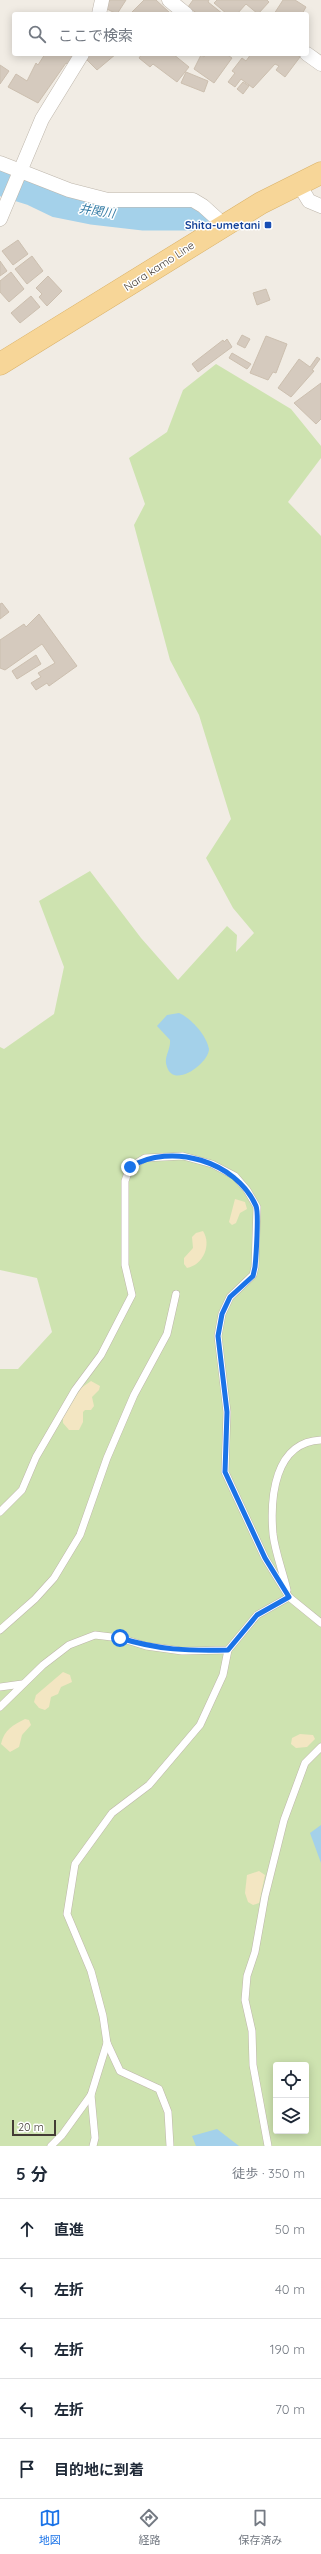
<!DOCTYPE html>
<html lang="ja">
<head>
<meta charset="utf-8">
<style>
	:root { --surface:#fff; --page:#f6f6f7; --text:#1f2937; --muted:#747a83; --line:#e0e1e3; --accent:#1a73e8 }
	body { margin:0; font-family:Quicksand,"Noto Sans JP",sans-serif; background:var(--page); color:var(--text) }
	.controls { position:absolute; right:12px; bottom:12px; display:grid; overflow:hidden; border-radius:4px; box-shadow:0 2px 10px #0003 }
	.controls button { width:36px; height:36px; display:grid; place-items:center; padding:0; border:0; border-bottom:1px solid var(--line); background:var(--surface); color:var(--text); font:20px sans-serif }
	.scale { position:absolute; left:12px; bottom:10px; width:44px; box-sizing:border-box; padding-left:4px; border:2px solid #433c35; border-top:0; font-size:11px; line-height:14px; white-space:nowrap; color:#433c35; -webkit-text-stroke:3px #fff; paint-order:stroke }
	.stop { position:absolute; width:12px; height:12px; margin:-9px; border:3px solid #1a73e8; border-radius:50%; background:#fff }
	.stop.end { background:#1a73e8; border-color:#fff; box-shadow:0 1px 4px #0008 }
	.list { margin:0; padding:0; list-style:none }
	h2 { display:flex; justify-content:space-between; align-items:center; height:52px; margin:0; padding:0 16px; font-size:17px }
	h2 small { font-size:13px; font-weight:400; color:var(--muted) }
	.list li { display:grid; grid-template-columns:26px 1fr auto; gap:12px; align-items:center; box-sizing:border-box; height:60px; padding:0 16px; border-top:1px solid var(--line) }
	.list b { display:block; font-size:15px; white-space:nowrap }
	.list em { font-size:13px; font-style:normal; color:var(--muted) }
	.icon { flex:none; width:22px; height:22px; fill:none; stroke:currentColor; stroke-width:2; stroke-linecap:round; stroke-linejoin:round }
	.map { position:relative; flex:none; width:321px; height:2146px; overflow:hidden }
	.search { position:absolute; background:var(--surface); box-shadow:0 2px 10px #0003; left:12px; right:12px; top:12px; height:44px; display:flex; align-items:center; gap:10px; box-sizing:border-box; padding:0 14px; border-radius:4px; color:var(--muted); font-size:15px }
	.sheet { height:352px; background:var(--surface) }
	nav { display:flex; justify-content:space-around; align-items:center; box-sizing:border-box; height:56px; border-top:1px solid var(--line); background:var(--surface); font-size:11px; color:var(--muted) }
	nav a { display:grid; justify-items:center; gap:2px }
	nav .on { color:var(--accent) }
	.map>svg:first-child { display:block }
</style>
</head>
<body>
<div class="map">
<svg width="321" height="2146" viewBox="0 0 321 2146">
	<rect width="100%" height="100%" fill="#f1ece4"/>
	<path fill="#cee3b0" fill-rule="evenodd" d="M216 364 291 409 321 446V458L288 502 321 536V2146H0V1369H18L52 1332 37 1278 0 1270V1047L4 1049 54 1014 64 967 39 901 90 871 141 938 178 980 227 926 237 935 236 952 254 933 233 908 206 858 231 819 199 715 170 660 134 525 145 504 129 458 167 432 183 390ZM276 2065H306V2131H276Z"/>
	<g fill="#f3e6c2">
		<polygon points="235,1199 245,1202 247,1209 240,1213 236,1223 232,1225 229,1222"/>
		<path d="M203 1231C212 1245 203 1265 187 1268L184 1264V1258L193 1248 192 1237 196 1233Z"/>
		<polygon points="91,1381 100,1386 99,1390 92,1397 94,1406 91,1410 85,1410 83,1412 83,1422 79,1430 69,1430 63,1423 63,1418 81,1388"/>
		<polygon points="63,1672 70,1675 72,1682 61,1687 58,1694 51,1697 49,1707 45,1710 39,1708 34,1702 36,1695"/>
		<path d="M25 1719 29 1720 31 1725 22 1735 19 1747 10 1752 1 1744C4 1730 13 1725 25 1719Z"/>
		<polygon points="300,1734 313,1735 315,1739 307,1747 296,1748 291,1744 292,1738"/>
		<polygon points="259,1871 265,1875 259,1903 253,1905 248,1902 245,1893 247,1875"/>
	</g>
	<g fill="#a4d1ea">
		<path d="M179 1013C191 1018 207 1036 209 1049 209 1063 174 1089 167 1067 163 1057 171 1050 170 1040L157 1026 167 1015Z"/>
		<polygon points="321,1825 321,1863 310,1833"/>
		<polygon points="217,2129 239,2146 196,2146 192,2136"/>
	</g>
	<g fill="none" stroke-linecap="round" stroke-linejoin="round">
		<polyline stroke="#a4d1ea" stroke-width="27" points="0,182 32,192 57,204 92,211 144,217 199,217"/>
	</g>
	<g fill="#d5cabe" stroke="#ccbfaf">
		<polygon points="110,0 126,0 117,14 105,8"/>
		<polygon points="144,0 156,0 170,13 130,14"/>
		<polygon points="193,0 209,0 208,2 223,14 198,14 188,7"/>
		<polygon points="217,0 267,0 269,2 258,14 246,4 237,14 227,14 214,3"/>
		<polygon points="283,0 295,0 306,7 302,14 274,14"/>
		<polygon points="45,54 76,54 69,65 66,63 38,103 8,87 16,74 27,81 36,63 38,65"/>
		<polygon points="91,54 116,54 97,70 86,59"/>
		<polygon points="142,54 173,54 189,67 177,82 153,64 150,67 139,58"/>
		<polygon points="206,54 226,54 232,58 214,83 194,69 201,55 204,57"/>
		<polygon points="251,54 296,54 300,57 285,77 276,70 279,66 275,64 253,88 241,79 235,87 228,82 235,73 232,71 242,58 246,61"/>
		<polygon points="0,65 9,71 0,84"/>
		<polygon points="186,72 208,81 204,92 181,83"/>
		<polygon points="243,82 249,86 243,94 237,89"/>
		<polygon points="18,240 28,254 13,265 2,251"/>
		<polygon points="32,256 43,271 27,284 15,269"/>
		<polygon points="0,261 7,271 0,276"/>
		<polygon points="11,272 24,289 9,302 0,292 0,281"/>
		<polygon points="48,276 62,291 47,306 39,297 42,294 36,288"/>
		<polygon points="266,289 270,300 257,305 253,293"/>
		<polygon points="31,296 40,307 20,323 11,313"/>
		<polygon points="242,335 250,339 245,348 237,344"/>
		<polygon points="266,336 287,344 276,373 273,372 268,380 250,373"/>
		<polygon points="227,339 232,347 198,372 192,364 223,340 224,342"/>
		<polygon points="232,353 251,364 247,369 229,358"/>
		<polygon points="317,357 320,359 312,370 314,371 291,397 278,388 299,359 310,367"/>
		<polygon points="321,383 321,419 316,424 294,403"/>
		<polygon points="2,603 9,612 0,619 0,604"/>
		<polygon points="39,614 77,666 49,686 47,683 36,690 31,683 41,677 38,673 55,663 42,644 5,670 0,668 0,640 24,624 26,627"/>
		<polygon points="36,655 41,664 17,679 12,671"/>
	</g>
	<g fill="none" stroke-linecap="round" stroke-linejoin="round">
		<g stroke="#beb6ab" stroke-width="8">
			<g id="service">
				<polyline points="0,1512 22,1490 36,1457 75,1390 101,1355 132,1295 125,1265 125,1181 130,1167 145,1158 183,1156 212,1164 235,1176 247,1190 257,1207 255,1267 253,1275 230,1297 222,1314 218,1336 227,1412 225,1472 265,1558 289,1597 321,1623"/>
				<path d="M287 1590C283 1572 275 1552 273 1534 270 1498 274 1442 321 1440"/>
				<polyline points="0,1630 35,1599 54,1578 80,1535 107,1458 134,1395 167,1334 176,1294"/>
				<polyline points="0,1687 22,1684"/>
				<polyline points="0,1707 43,1665 69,1645 95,1635 120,1638 146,1646 182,1651 228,1650 257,1615 289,1597"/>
				<polyline points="91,2095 95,2138 93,2146"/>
				<polyline points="51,2146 62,2135 91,2095 107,2043"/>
				<polyline points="170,2146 168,2112 159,2089 120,2071 107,2043 103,2016 91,1971 67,1914 75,1864 112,1813 149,1785 200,1725 223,1675 228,1650"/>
				<polyline points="268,2146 253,2065 252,2031 245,2000 247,1976 255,1952 265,1896 284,1820 305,1763 321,1747"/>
			</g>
		</g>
		<g stroke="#beb6ab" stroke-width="15">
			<g id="minor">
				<polyline points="169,0 186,14"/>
				<polyline points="99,14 102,0"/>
				<polyline points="307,54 321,64"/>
				<polyline points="0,163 69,190 108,200 193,200 203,206 224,225"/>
				<polyline points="298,183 309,201 321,206"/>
				<polyline points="0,219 42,119 82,54"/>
			</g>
		</g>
		<g stroke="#dab269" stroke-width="23">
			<polyline id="primary" points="0,364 261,203 321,173"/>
		</g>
		<use href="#service" stroke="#fff" stroke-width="7"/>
		<use href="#minor" stroke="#fff" stroke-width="14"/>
		<use href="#primary" stroke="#f7d698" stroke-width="22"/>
	</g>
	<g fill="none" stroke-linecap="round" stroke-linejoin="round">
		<path stroke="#1a73e8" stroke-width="5" d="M120 1638C159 1650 187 1651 228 1650L257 1615 289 1597 265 1558 225 1472 227 1412 218 1336 222 1314 230 1297 253 1276 255 1267C256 1257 259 1213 256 1206 236 1161 171 1142 130 1167"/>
	</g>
	<rect fill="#1a4fb4" stroke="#fff" stroke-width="1.5" x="264" y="221" width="8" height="8" rx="2"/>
	<g text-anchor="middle" stroke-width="3" stroke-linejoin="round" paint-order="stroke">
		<g font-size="11" font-weight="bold" fill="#164399" stroke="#fff" text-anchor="end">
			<text x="260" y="229">Shita-umetani</text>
		</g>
		<g font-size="11" fill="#433c35" stroke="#fff">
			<text transform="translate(159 266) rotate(-33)" y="4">Nara kamo Line</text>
		</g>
		<g font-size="12" font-style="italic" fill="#367da6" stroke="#fff">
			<text transform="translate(97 211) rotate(9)" y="4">井関川</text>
		</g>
	</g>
</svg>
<div class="controls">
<button><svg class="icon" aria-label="locate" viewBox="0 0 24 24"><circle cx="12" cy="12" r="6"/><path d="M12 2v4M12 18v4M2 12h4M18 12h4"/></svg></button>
<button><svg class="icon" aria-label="layers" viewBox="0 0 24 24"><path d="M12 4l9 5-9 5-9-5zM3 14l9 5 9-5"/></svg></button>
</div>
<div class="scale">20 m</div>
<div class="stop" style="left:120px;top:1638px"></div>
<div class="stop end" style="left:130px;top:1167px"></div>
<div class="search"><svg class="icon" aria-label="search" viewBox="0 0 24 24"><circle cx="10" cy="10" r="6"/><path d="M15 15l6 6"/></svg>ここで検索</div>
</div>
<section class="sheet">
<h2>5 分<small>徒歩 · 350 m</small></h2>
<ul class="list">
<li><svg class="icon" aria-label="ahead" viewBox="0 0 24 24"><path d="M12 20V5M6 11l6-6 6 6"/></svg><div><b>直進</b></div><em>50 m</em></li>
<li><svg class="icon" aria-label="left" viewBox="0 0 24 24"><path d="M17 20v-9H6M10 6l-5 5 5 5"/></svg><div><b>左折</b></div><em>40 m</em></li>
<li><svg class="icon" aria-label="left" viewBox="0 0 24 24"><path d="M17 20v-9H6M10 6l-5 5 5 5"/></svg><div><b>左折</b></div><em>190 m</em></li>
<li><svg class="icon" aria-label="left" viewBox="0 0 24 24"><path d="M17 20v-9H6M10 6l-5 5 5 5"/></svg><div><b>左折</b></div><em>70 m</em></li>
<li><svg class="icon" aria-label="arrive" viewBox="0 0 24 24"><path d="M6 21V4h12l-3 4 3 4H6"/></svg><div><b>目的地に到着</b></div></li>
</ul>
</section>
<nav>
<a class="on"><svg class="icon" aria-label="map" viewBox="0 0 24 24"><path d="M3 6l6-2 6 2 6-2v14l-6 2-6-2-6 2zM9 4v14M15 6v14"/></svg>地図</a>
<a><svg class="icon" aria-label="directions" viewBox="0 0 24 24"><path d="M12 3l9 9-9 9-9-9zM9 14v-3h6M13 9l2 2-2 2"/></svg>経路</a>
<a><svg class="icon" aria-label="saved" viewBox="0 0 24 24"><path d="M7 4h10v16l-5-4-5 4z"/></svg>保存済み</a>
</nav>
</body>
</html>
